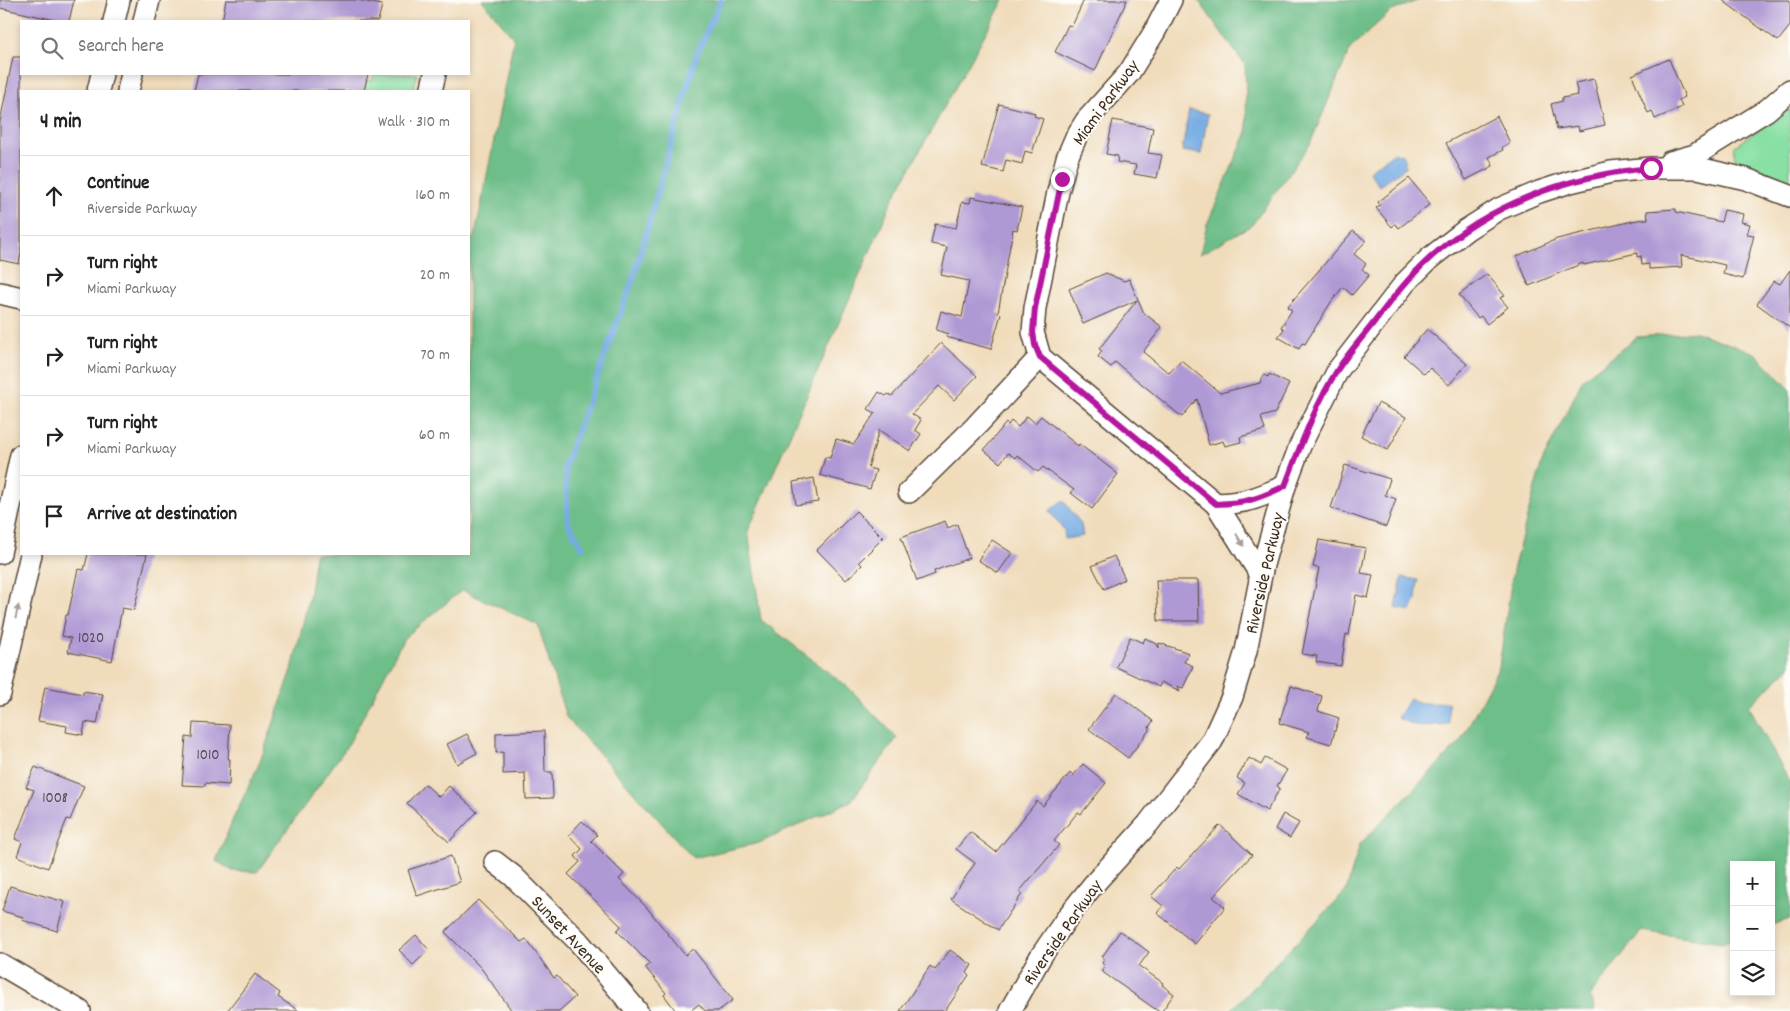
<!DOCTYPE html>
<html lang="en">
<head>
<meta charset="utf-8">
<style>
	:root { --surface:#fff; --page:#f6f6f6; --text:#222; --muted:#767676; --line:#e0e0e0 }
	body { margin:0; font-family:Dekko,sans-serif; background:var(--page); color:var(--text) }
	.controls { position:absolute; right:15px; bottom:15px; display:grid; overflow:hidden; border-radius:0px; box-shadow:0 2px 8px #0003 }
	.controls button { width:45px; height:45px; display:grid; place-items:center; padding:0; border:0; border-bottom:1px solid var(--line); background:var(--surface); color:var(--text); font:25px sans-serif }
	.stop { position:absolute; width:15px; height:15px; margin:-11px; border:4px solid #b5179e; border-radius:50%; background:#fff }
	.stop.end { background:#b5179e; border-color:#fff; box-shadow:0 1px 5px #0008 }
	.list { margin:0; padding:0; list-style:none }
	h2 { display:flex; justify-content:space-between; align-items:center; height:65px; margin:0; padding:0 20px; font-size:21px }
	h2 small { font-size:16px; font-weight:400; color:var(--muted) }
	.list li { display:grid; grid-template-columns:32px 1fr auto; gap:15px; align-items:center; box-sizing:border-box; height:80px; padding:0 20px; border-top:1px solid var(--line) }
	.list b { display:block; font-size:19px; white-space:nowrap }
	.list p { margin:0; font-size:16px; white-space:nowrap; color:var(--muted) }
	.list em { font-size:16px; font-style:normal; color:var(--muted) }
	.icon { flex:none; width:28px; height:28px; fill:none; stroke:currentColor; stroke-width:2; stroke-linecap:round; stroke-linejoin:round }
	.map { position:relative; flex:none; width:1790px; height:1011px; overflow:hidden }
	.search { position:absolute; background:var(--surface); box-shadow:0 2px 8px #0003; left:20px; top:20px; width:450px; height:55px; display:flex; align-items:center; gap:12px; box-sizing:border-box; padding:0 18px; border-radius:0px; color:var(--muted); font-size:19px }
	.panel { position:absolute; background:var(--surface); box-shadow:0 2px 8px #0003; left:20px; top:90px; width:450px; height:465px; border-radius:0px }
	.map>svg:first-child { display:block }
</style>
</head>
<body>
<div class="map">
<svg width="1790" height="1011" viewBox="0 0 1790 1011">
	<rect width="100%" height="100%" fill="#fdfcf7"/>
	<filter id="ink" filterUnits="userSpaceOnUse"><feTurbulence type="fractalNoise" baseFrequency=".02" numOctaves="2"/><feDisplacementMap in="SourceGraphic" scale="10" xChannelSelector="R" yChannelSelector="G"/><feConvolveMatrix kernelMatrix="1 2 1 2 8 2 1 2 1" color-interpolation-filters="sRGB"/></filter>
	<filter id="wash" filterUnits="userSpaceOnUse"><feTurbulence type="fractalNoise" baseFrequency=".0096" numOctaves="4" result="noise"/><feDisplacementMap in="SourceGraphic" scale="20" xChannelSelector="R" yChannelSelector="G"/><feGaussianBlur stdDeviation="1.12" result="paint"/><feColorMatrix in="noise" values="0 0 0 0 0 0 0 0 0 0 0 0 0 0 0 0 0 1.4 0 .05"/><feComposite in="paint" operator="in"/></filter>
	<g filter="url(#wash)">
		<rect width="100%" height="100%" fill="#f0dcbb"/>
		<g fill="#89e0a4" stroke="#628561">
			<polygon points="374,74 417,74 413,91 364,91 366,80 372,81"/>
			<polygon points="1785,110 1790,110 1790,185 1737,164 1734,153 1735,146"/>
		</g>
		<g fill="#6ebe8a" stroke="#547454">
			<polygon points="482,0 1004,0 892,201 748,531 761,620 849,688 897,738 851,801 759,843 693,858 566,717 538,625 462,590 404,638 348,745 257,872 233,871 216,861 233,819 260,762 292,670 310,593 315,554 469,554 469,241 475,236 514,38"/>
			<polygon points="1198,0 1419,0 1390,12 1350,49 1310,144 1252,225 1200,254 1207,224 1247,132 1245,65"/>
			<polygon points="1696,332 1755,353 1790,389 1790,667 1749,706 1790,783 1790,919 1771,925 1771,865 1734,865 1734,938 1722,943 1641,931 1590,996 1595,1011 1230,1011 1346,891 1360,844 1460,742 1499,667 1513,570 1542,462 1583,379 1637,337"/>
		</g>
		<g fill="#75abe3" stroke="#586a80">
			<polygon points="1189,110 1208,114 1201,154 1182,151"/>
			<polygon points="1395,152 1398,155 1401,153 1406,161 1404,163 1407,166 1379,186 1369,171"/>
			<polygon points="1063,500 1081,524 1083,536 1065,539 1064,530 1049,511"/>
			<polygon points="1402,577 1418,580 1416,600 1411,611 1396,608"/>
			<path d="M1410 698C1421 706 1434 703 1448 702L1449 724 1417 726 1397 718Z"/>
		</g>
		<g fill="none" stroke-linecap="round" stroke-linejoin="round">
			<polyline stroke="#75abe3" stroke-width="6" points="582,547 568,523 565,465 634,276 696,56 721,0"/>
		</g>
		<g id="blocks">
			<g fill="#af99d4">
				<polygon points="0,0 74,0 69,21 60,21 0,8"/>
				<polygon points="226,0 357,0 382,5 378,21 222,21"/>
				<polygon points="1084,0 1127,0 1095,71 1055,52 1068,25 1072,26"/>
				<polygon points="1722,0 1790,0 1790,26 1778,41"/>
				<polygon points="13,57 21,57 21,252 19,264 0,260 0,122"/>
				<polygon points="1669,59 1685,97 1679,100 1682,107 1655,119 1652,111 1648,113 1632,75"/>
				<polygon points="198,74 368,74 364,91 194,91"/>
				<polygon points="1594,79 1605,125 1579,131 1578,126 1557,129 1551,104 1562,101 1562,98 1578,95 1575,83"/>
				<polygon points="999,104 1035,113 1034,116 1043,119 1032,153 1025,151 1022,164 1006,160 1003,172 982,167"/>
				<polygon points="1497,116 1510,143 1502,147 1503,150 1489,157 1493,166 1466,180 1446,143"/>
				<polygon points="1113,120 1153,128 1148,153 1162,155 1157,178 1134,174 1136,165 1117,162 1118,156 1106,154"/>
				<polygon points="1409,178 1430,204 1399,228 1395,224 1392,227 1376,208 1380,205 1378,202"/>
				<polygon points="971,197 1022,207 1017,230 1013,229 998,313 1001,314 991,349 946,337 949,334 936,330 941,311 962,317 969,281 941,275 947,247 931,244 935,224 956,228 962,202 970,203"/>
				<polygon points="1676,209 1676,212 1721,222 1724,210 1743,214 1741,222 1750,224 1747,234 1754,235 1743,279 1723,274 1725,265 1681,255 1682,267 1649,269 1649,264 1642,265 1641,256 1637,257 1637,253 1584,265 1583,263 1529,286 1517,256 1557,239 1637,220 1648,219 1647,211"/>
				<polygon points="1353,231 1366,241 1354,254 1366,264 1362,269 1369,275 1352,295 1343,287 1331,302 1305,344 1302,343 1299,349 1278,337 1284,329 1281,327 1292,310 1287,307"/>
				<polygon points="1790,270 1790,328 1757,304 1774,281 1780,284"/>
				<polygon points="1106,273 1124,281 1129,279 1144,313 1162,327 1143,352 1169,373 1181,360 1220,393 1260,383 1264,375 1268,377 1269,374 1289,384 1275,413 1261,417 1265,430 1240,437 1241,442 1225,446 1223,441 1209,445 1197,399 1182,417 1115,362 1111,367 1098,357 1102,351 1099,349 1137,300 1083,324 1069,289"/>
				<polygon points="1487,274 1505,296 1500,298 1508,307 1487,324 1481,316 1478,318 1459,295"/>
				<polygon points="1427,329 1467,364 1449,385 1430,368 1424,374 1404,356"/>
				<polygon points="941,343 977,376 954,400 939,386 912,414 921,420 915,430 921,434 910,451 879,430 868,468 876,470 870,489 820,475 825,457 830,458 836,439 854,444 875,413 868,409 879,392 886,396 888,394 892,396"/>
				<polygon points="1378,403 1406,417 1388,450 1361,436"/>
				<polygon points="1027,416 1035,423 1041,416 1078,446 1079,444 1118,474 1092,509 1071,493 1074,490 1043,467 1038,472 1017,455 1015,458 1008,453 1000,463 984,450 1006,423 1008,425 1011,421 1018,427"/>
				<polygon points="1345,465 1390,479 1385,495 1396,499 1386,527 1331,508"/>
				<polygon points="814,478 818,502 796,505 793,482"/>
				<polygon points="856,511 883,538 859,562 862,565 846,580 817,550"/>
				<polygon points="945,521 948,528 957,524 969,558 934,571 935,574 917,581 901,537"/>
				<polygon points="992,540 1012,553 998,573 978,560"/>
				<polygon points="1319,540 1366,548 1361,573 1373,575 1368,598 1356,595 1349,635 1346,634 1341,666 1316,662 1317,656 1302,654 1319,568 1313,567"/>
				<polygon points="88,554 147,554 134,610 122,608 112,661 68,652 71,638 62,636 66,615 68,615 78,569 84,570"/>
				<polygon points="1114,556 1125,579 1104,589 1092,566"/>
				<polygon points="1156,580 1198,580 1199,621 1158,621"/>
				<polygon points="1130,637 1143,643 1145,638 1157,644 1159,648 1159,643 1189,653 1184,662 1193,666 1183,688 1177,686 1180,691 1161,682 1159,687 1116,667"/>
				<polygon points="1291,686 1322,696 1318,711 1339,718 1331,744 1307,737 1309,732 1279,723"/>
				<polygon points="45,687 83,694 83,691 103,694 97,724 85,722 83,735 66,732 67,726 38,721"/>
				<polygon points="1116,693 1153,721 1149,727 1150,729 1128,758 1089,729"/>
				<polygon points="193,723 230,725 228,759 230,759 229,785 205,783 205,786 182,785 186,737 192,738"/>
				<polygon points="544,731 545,772 552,772 553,798 526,799 525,773 503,774 503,752 496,753 496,733"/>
				<polygon points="467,734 477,753 457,764 447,744"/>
				<polygon points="1249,758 1261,765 1265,758 1287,770 1277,786 1280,788 1267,811 1238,794 1245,783 1237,778"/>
				<polygon points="1083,764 1106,783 1081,814 1078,812 1054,841 1059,845 1019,892 1022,894 998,930 951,899 975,863 956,849 970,832 996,852 1037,801 1043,806 1070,773 1073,776"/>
				<polygon points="35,767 84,786 70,820 67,819 48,868 17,856 22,842 15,839 34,790 26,787"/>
				<polygon points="425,784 439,797 449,786 477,812 449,842 407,803"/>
				<polygon points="1283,814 1299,823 1290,838 1275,829"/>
				<polygon points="582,821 597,835 591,841 624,874 619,879 648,909 685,955 693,949 733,1000 718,1011 705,1011 699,1004 690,1011 676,1011 664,995 666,993 645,967 650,964 617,931 621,926 568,874 580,862 575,856 582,849 569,835"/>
				<polygon points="1220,825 1252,855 1213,897 1225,907 1195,944 1157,913 1163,906 1151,896 1177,867 1179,869"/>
				<polygon points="451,856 460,882 417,896 408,870"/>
				<polygon points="10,886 65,902 57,931 22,920 23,917 2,911"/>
				<polygon points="478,900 521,942 526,939 554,978 557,976 575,997 559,1011 512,1011 481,968 445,932"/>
				<polygon points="1120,931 1149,952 1139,966 1163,983 1162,985 1174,994 1162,1011 1158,1011 1101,971 1105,966 1102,963 1105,959 1102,957"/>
				<polygon points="416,935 429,950 413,965 399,950"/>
				<polygon points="950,950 972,965 967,973 969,975 945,1011 900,1011 930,966 935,970"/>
				<polygon points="255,974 280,993 278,997 299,1011 227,1011"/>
			</g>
		</g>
	</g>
	<g filter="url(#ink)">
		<use href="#blocks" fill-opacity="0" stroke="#564536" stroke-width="1"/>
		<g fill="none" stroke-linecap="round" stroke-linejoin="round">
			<g stroke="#564536" stroke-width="24">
				<g id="minor">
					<polyline points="1171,0 1155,31 1129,73 1086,121 1076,137 1067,158 1058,192 1035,308 1033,332 1040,357 1216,504 1257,569 1260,578"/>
					<polyline points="114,21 119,0"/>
					<polyline points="144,21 149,0"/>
					<polyline points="98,91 102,74"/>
					<polyline points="128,91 132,74"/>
					<polyline points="431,91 435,74"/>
					<polyline points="1670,162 1695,155 1767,110 1790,90"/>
					<polyline points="0,293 21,298"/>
					<polyline points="909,492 975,427 1040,357"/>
					<path d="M1216 504C1246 503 1258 498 1285 486"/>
					<polyline points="0,553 21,455"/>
					<polyline points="0,694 31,554"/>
					<polyline points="495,862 513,876 578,941 637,1011"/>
					<polyline points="0,964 80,1011"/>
					<polyline points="1010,1011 1041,956 1069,915 1093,885 1148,824 1212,741 1232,697 1246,651 1263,565 1285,486 1300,446 1338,370 1405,283 1430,258 1466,230 1499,209 1539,192 1570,182 1611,172 1651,168 1698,168 1746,179 1790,196"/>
				</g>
			</g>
			<use href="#minor" stroke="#fff" stroke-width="21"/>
		</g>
		<defs><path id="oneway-solid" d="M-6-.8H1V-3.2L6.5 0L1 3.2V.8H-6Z" transform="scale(1.25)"/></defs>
		<g fill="#a79f9a">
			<use href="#oneway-solid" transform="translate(1240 540) rotate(58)"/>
			<use href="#oneway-solid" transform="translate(17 612) rotate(-77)"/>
		</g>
	</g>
	<g fill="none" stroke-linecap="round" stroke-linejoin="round" filter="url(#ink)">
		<path stroke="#b5179e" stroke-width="6" d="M1062 179 1035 308 1033 332 1035 345 1040 357 1216 504C1246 503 1258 499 1285 486 1300 447 1315 405 1338 369 1349 352 1363 337 1375 321 1392 299 1409 277 1430 258 1490 203 1570 175 1651 168"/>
	</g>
	<g text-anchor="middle" stroke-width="4" stroke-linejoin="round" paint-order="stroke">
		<g font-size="15" fill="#58464c">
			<text x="91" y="642">1020</text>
			<text x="208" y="759">1010</text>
			<text x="55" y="802">1008</text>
		</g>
		<g font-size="18" fill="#3b2a1e" stroke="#fdfcf7">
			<text transform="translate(1105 102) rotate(-54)" y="6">Miami Parkway</text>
			<text transform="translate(1264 573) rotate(-77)" y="6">Riverside Parkway</text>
			<text transform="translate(1062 932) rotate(-55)" y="6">Riverside Parkway</text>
			<text transform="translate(569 934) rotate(47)" y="6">Sunset Avenue</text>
		</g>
	</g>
</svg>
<div class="controls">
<button>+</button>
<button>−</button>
<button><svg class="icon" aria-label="layers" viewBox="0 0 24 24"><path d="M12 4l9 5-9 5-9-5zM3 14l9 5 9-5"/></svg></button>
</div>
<div class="stop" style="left:1651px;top:168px"></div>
<div class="stop end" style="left:1062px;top:179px"></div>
<div class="search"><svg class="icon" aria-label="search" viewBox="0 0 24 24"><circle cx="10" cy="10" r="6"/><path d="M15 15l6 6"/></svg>Search here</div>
<section class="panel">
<h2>4 min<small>Walk · 310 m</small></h2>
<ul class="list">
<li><svg class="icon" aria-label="ahead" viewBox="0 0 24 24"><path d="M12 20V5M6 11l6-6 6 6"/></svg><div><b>Continue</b><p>Riverside Parkway</p></div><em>160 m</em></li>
<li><svg class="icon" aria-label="right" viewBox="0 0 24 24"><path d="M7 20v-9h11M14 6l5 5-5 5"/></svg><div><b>Turn right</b><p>Miami Parkway</p></div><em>20 m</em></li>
<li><svg class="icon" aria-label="right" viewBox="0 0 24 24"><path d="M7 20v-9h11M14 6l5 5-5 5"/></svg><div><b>Turn right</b><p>Miami Parkway</p></div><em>70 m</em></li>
<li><svg class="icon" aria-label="right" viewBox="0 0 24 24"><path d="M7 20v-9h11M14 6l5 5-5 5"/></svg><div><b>Turn right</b><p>Miami Parkway</p></div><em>60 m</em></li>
<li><svg class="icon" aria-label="arrive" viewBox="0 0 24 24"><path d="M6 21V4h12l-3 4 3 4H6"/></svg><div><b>Arrive at destination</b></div></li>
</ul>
</section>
</div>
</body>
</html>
